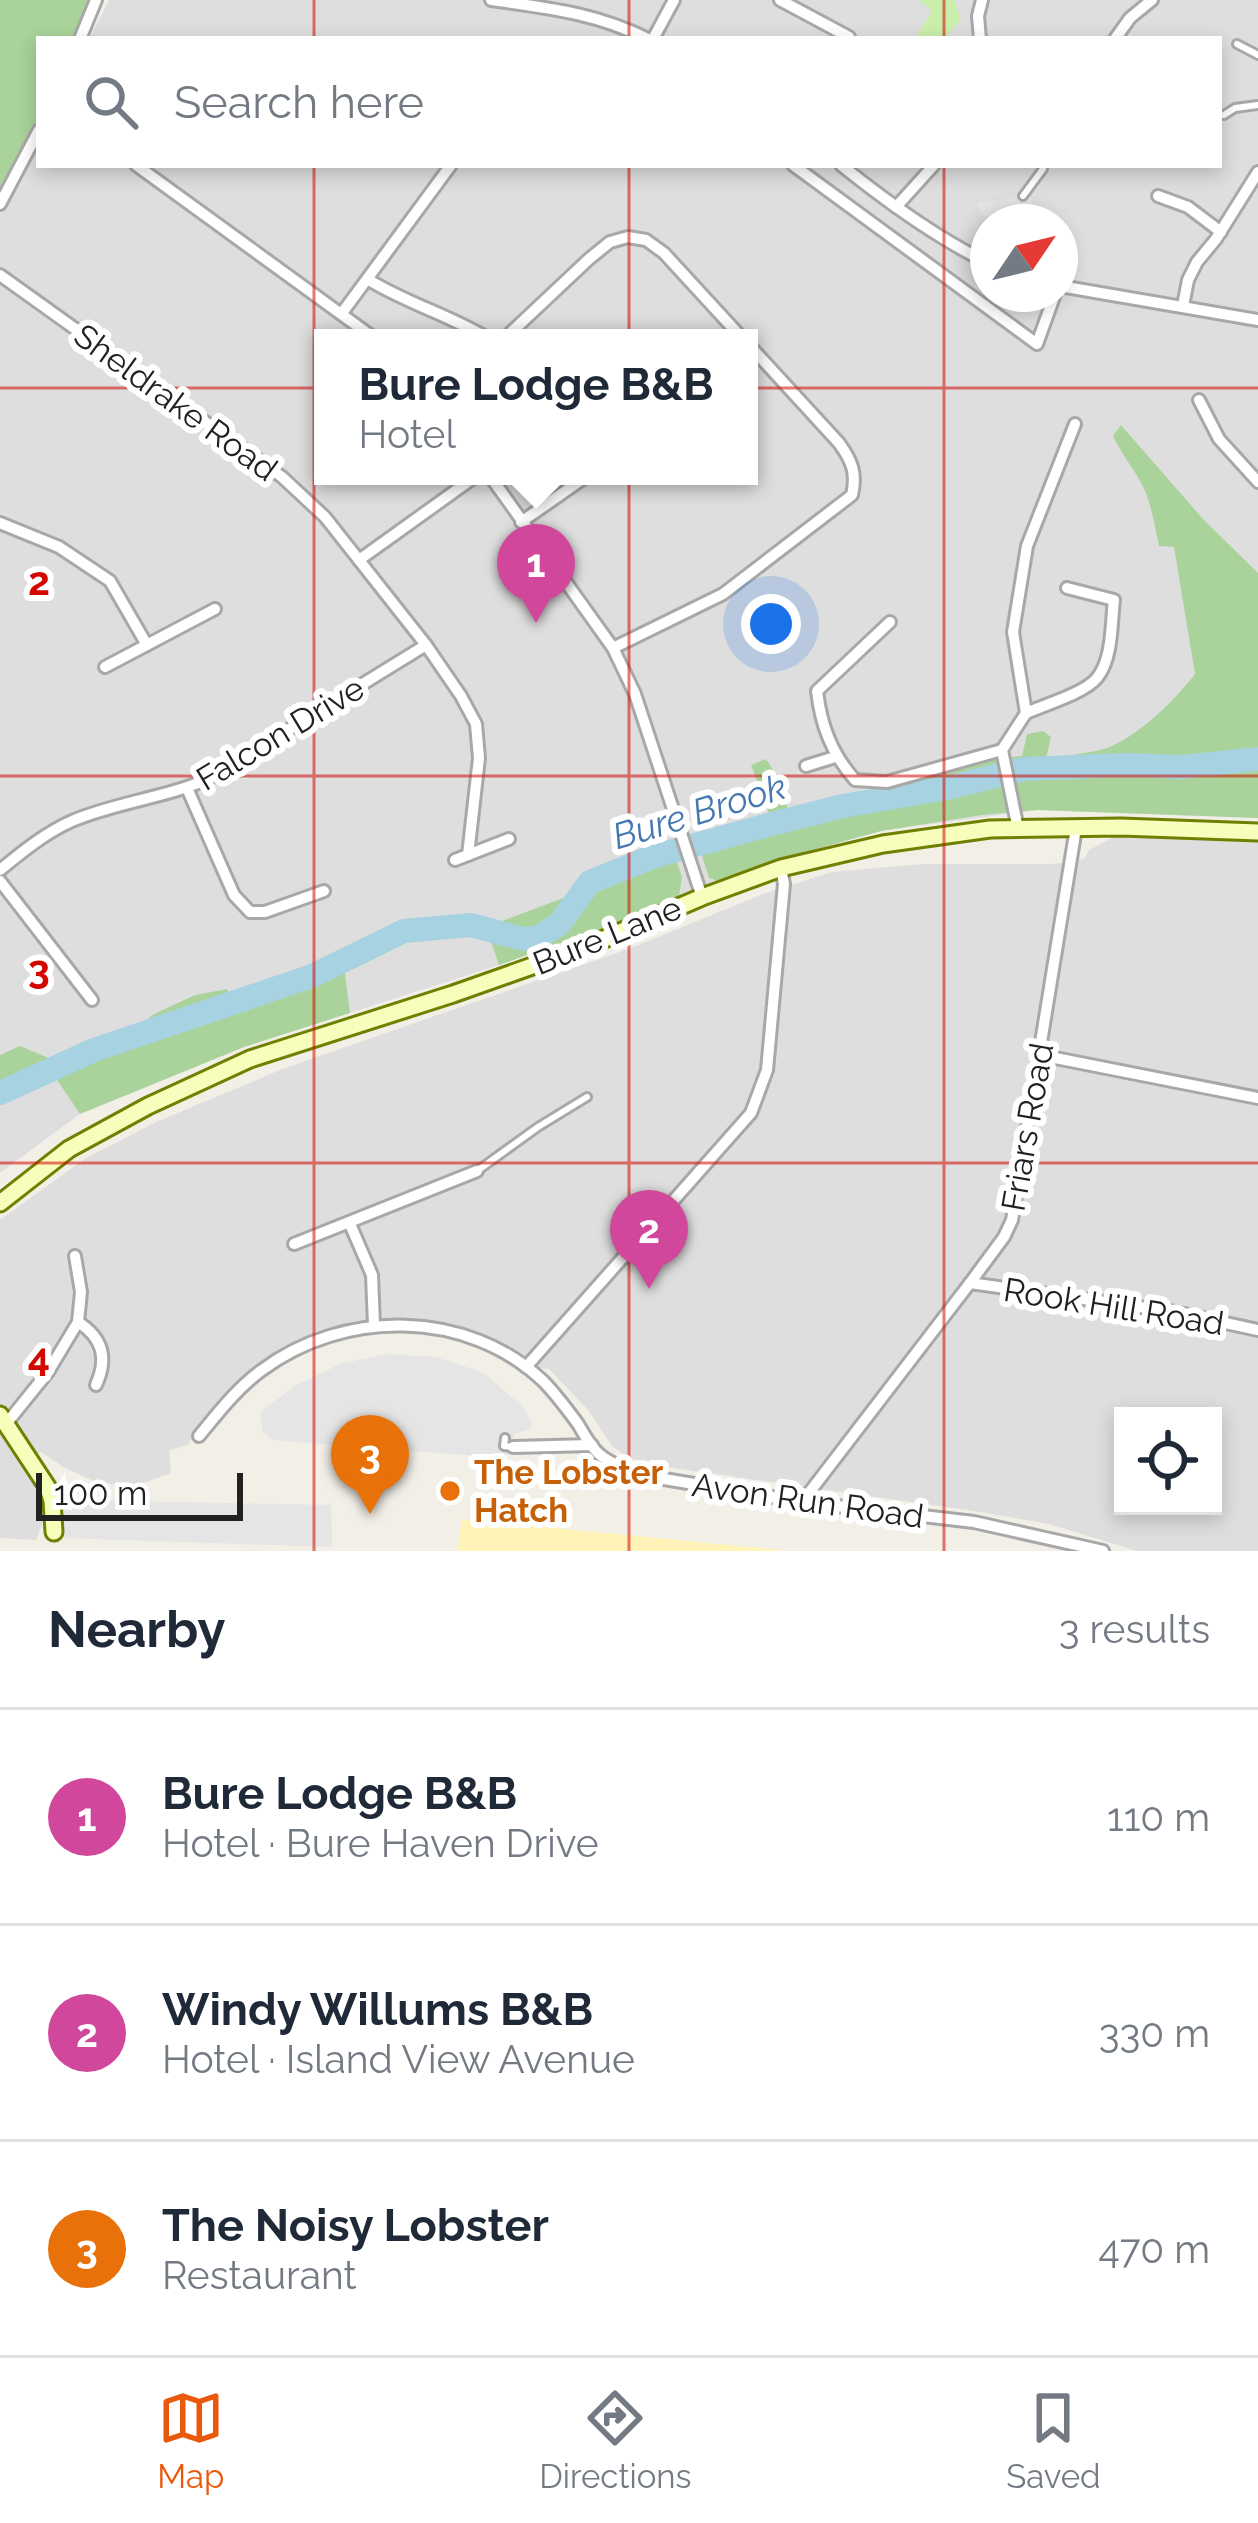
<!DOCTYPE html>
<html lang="en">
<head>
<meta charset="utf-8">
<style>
	:root { --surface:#fff; --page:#f6f6f7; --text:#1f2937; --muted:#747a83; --line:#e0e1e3; --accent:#ea580c }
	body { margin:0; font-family:Raleway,sans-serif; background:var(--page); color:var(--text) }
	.controls { position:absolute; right:36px; bottom:36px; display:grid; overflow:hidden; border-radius:0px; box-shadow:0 6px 18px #0003 }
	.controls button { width:108px; height:108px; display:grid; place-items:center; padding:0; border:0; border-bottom:3px solid var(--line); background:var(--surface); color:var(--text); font:60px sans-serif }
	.compass { position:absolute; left:970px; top:204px; width:108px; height:108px; border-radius:50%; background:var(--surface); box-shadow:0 6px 18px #0003; rotate:55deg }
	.scale { position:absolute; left:36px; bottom:30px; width:207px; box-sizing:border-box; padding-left:12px; border:6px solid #212121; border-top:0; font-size:33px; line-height:42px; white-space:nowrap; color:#212121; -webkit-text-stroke:9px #fff; paint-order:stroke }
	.you { position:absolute; left:771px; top:624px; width:42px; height:42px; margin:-30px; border:9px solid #fff; border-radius:50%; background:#1a73e8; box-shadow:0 0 0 18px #1a73e833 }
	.badge { display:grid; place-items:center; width:78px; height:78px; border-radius:50%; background:var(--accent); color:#fff; font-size:39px; font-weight:700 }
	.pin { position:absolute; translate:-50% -99px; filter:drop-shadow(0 3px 6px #0008) }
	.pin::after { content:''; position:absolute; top:63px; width:42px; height:36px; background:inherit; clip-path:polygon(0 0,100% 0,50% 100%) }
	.popup { position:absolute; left:314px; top:329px; width:444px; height:156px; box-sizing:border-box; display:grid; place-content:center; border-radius:0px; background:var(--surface); filter:drop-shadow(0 3px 9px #0005); font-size:39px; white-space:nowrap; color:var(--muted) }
	.popup b { font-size:45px; color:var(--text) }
	.popup::after { content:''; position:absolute; left:50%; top:100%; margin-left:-24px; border:24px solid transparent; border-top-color:var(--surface) }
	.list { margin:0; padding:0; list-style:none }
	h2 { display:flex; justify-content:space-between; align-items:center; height:156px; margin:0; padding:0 48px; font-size:51px }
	h2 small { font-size:39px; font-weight:400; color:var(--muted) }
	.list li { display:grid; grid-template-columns:78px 1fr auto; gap:36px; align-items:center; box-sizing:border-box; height:216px; padding:0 48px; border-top:3px solid var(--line) }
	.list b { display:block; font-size:45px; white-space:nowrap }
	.list p { margin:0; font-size:39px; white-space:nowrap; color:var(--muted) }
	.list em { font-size:39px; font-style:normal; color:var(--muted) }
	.icon { flex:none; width:66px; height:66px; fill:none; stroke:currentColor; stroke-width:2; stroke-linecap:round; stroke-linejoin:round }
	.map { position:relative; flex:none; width:1258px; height:1551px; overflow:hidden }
	.search { position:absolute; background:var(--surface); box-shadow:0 6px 18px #0003; left:36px; right:36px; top:36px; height:132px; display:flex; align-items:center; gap:30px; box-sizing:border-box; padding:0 42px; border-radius:0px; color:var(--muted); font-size:45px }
	.sheet { height:804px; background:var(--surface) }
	nav { display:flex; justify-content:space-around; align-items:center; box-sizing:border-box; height:168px; border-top:3px solid var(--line); background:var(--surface); font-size:33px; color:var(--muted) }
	nav a { display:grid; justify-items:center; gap:6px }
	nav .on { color:var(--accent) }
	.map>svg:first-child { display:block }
</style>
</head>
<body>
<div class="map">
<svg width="1258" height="1551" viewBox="0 0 1258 1551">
	<rect width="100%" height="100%" fill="#f2efe7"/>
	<g fill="#dfdede" fill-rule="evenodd">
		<path d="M109 0H1258V818L1037 810 882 831 765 863 713 883 678 902 499 965 244 1047 80 1114 0 1173V214L39 137V165H1219V39H89ZM988 222H1060V294H988ZM323 338H749V476H323Z"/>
		<path d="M1114 837 1258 838V1551H1137L1049 1524 981 1512 645 1464 626 1456 612 1446 589 1411 549 1369 526 1367 465 1335 374 1325 279 1358 199 1436 191 1440 188 1445 169 1450 171 1473 144 1483 119 1485 96 1482 65 1468 41 1452 23 1466 42 1493V1525L36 1540 0 1538V1220L86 1158 156 1122 285 1068 631 948 766 893 832 872 924 864H1054L1084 859 1089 850ZM1123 1416H1213V1506H1123Z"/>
	</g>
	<polygon fill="#caeeab" points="918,0 954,0 961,19 944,39 915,39 932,10"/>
	<g fill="#a9d39a">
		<polygon points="0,0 89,0 73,39 39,39 39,119 0,192"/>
		<path d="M1121 425 1202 518 1258 573V818L1037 810 982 815 881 831 765 863 721 882 709 878 697 840 771 819 751 765 766 759 777 776 789 812 869 795 983 760 1022 756 1027 734 1043 731 1051 737 1046 759C1065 755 1086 754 1104 749 1137 738 1174 701 1195 674L1174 547 1159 546C1154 523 1151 499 1139 479 1130 464 1120 451 1113 436Z"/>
		<polygon points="675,856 682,877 678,902 499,965 486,927"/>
		<polygon points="336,961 344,967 350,1013 244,1047 80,1114 49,1068 0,1088 0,1055 20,1046 56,1061 139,1026 154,1014 195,995 227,989 230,995"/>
	</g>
	<polygon fill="#fff3b8" points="462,1519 789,1551 457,1551"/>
	<g fill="#e5e5e5">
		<polygon points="1018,196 1030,197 1036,222 994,222 980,213 977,204"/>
		<polygon points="386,1354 436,1357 484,1373 523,1407 532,1423 530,1429 514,1434 510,1452 503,1458 273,1440 263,1432 260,1415 265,1408 297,1385 340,1364"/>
		<polygon points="59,1500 331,1505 332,1547 64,1538"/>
	</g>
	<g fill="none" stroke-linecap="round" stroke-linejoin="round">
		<polyline stroke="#a6d2e1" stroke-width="24" points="0,1093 94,1050 312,976 404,931 471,925 523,939 537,938 559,924 590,882 655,856 772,824 843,806 947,788 1024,769 1125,765 1181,767 1258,759"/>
		<g stroke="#a8a8a8" stroke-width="12">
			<g id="lane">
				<polyline points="1237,44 1258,55"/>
				<polyline points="1224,115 1235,108 1258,105"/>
				<polyline points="1023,196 1043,169 1043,165"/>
				<polyline points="477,1171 538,1127 587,1097"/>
				<polyline points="505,1438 504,1446 513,1447"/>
			</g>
		</g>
		<g stroke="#a8a8a8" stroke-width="16">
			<g id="street">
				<path d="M491 0C548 8 596 13 648 39"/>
				<polyline points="780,0 849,37"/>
				<polyline points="80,39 96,0"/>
				<polyline points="653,39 674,0"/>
				<polyline points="980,39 978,16 982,0"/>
				<polyline points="1115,39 1130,18 1152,0"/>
				<polyline points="136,165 374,338"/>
				<polyline points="793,165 1037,344 1055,294"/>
				<path d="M841 165C887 202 935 237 988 263"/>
				<polyline points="1158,196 1188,207 1221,232"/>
				<polyline points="0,204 39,130"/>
				<polyline points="896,207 934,165"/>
				<polyline points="0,275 282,477 325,517 426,645 461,696 476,724 479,758 468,855"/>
				<path d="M369 280C406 303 449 315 487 338"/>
				<polyline points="1060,286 1258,320"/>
				<polyline points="1183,306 1188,280 1197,262 1216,239 1258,172"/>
				<polyline points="342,313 451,165"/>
				<polyline points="505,338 589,259 610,242 628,237 646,240 664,253 742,338"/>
				<polyline points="1199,400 1219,439 1258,482"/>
				<polyline points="490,476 613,648 635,694 702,897"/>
				<polyline points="521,522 587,476"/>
				<polyline points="0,523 59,547 110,581 147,645"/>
				<polyline points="359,560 476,476"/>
				<path d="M890 622 817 691C821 726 832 754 855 780L887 782 1002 750"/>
				<path d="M613 648 723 594 852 495C857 473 852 461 839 443L749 345"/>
				<polyline points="105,667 215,609"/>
				<path d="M1026 713C1044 705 1085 693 1097 678 1113 658 1111 624 1114 600L1067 588"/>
				<polyline points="806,766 835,757"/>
				<polyline points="187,788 234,895 250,912 265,912 324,891"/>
				<polyline points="1018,829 1002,750 1026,713 1013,632 1027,546 1075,424"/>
				<polyline points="455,860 509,839"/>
				<path d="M0 870C22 852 45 833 72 821 116 802 166 798 210 778L426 645"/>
				<polyline points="0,881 92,1000"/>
				<polyline points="1040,1055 1258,1098"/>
				<polyline points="350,1224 372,1275 374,1325"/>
				<polyline points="294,1244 477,1171"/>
				<polyline points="970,1283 1175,1312 1258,1330"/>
				<path d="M78 1322C103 1338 108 1359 96 1385"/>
				<polyline points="526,1367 751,1113 767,1070 784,884 781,868"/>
				<polyline points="6,1424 48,1372 78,1322 81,1292 75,1256"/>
				<path d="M199 1436C218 1413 237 1388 262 1370 344 1309 467 1309 543 1381 556 1394 567 1409 578 1424 584 1434 590 1446 599 1454 610 1464 626 1469 640 1475L802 1502 974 1522 1103 1551"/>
				<polyline points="513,1447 592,1445"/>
				<polyline points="802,1502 970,1283 1004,1237 1012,1220 1076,828"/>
			</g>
		</g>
		<g stroke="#6e8000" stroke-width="21">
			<g id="secondary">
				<polyline points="0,1203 69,1149 148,1106 250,1059 453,994 583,948 702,897 781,868 883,844 990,829 1121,827 1258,832"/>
				<polyline points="0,1415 48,1488 52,1501 54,1532"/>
			</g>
		</g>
		<use href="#lane" stroke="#fff" stroke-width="6"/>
		<use href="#street" stroke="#fff" stroke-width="10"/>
		<use href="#secondary" stroke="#f7fdba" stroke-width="15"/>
	</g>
	<path fill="none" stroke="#d20700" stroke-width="3" stroke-opacity="0.55" d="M314 0V39M629 0V39M944 0V39M314 165V1551M629 165V1551M944 165V1551M0 388H1258M0 776H1258M0 1163H1258"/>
	<circle fill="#e8710a" stroke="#fff" stroke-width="4.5" cx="450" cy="1491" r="12"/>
	<g text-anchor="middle" stroke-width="12" stroke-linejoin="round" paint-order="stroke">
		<g font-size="33" fill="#212121" stroke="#fff">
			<text transform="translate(176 402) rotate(36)" y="12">Sheldrake Road</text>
			<text transform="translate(280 733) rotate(-31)" y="12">Falcon Drive</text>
			<text transform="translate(607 935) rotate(-22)" y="12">Bure Lane</text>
			<text transform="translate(1027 1127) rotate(-80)" y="12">Friars Road</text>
			<text transform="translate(1114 1306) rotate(9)" y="12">Rook Hill Road</text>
			<text transform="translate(808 1500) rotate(8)" y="12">Avon Run Road</text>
		</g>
		<g font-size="33" font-weight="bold" fill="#c56008" stroke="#fff" text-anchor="start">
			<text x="474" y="1484">The Lobster<tspan x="474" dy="38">Hatch</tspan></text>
		</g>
		<g font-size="36" font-style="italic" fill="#4476b0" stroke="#fff">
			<text transform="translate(699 811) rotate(-17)" y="13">Bure Brook</text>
		</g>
	</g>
	<g font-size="39" text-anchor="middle" font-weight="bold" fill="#d20700" stroke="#fff" stroke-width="12" stroke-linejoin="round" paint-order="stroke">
		<text x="39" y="595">2</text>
		<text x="39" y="983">3</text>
		<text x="39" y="1371">4</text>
	</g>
</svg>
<div class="controls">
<button><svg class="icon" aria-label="locate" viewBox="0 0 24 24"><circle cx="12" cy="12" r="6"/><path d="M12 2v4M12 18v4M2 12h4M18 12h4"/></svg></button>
</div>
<svg class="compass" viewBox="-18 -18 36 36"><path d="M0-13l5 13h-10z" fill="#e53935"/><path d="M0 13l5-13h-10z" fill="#747a83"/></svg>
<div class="scale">100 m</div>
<div class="you"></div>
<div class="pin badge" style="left:536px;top:623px;background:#d1479c">1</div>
<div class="popup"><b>Bure Lodge B&amp;B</b>Hotel</div>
<div class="pin badge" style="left:649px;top:1289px;background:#d1479c">2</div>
<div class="pin badge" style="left:370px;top:1514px;background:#e8710a">3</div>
<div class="search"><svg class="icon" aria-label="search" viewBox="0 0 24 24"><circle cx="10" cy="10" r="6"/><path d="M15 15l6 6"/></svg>Search here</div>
</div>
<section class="sheet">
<h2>Nearby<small>3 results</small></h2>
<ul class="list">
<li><span class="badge" style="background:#d1479c">1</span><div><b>Bure Lodge B&amp;B</b><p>Hotel · Bure Haven Drive</p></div><em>110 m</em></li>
<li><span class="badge" style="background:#d1479c">2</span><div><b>Windy Willums B&amp;B</b><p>Hotel · Island View Avenue</p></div><em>330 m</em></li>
<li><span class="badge" style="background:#e8710a">3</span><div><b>The Noisy Lobster</b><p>Restaurant</p></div><em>470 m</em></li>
</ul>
</section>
<nav>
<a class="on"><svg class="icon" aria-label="map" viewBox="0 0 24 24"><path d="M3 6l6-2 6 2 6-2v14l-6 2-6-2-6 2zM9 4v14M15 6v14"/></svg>Map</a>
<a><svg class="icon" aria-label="directions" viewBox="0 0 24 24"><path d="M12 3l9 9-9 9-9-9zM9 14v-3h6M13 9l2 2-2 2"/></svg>Directions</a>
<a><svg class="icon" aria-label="saved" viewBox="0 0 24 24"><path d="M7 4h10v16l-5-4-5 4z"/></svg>Saved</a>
</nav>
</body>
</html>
